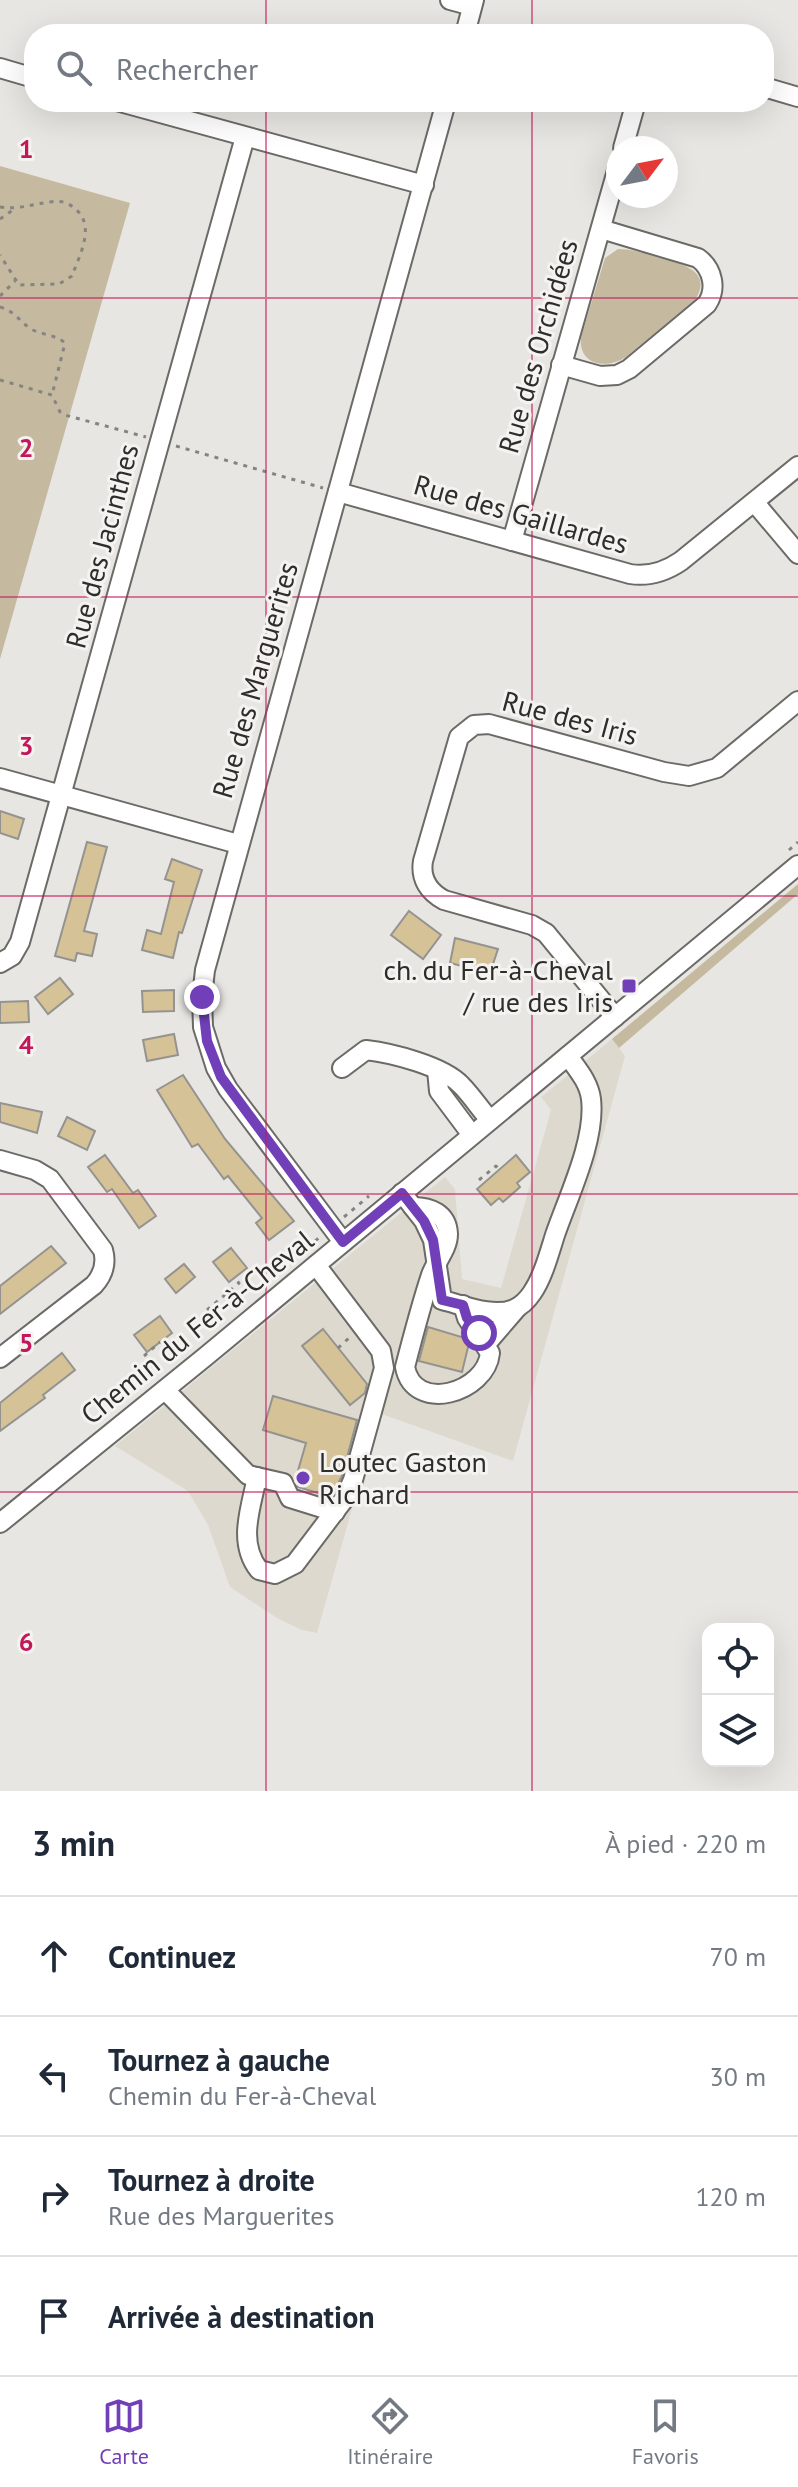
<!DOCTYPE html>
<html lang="fr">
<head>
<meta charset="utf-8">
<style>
	:root { --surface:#fff; --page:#f2f2f3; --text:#1f2937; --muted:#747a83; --line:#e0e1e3; --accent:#7140b8 }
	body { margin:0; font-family:"PT Sans",sans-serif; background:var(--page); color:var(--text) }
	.controls { position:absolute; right:24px; bottom:24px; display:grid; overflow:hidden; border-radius:16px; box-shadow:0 8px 32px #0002 }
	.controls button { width:72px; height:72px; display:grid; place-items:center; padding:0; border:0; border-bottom:2px solid var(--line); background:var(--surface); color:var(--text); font:40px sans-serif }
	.compass { position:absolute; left:606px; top:136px; width:72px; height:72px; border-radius:50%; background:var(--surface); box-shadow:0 8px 32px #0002; rotate:58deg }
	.stop { position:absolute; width:24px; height:24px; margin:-18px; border:6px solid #7140b8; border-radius:50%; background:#fff }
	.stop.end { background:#7140b8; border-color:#fff; box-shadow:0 2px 8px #0008 }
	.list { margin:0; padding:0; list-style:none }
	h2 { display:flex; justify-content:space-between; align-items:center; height:104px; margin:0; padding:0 32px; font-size:34px }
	h2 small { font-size:26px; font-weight:400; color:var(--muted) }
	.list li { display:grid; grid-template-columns:52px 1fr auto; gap:24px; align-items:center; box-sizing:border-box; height:120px; padding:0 32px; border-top:2px solid var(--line) }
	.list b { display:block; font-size:30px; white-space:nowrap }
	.list p { margin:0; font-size:26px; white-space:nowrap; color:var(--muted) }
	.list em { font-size:26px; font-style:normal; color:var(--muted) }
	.icon { flex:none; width:44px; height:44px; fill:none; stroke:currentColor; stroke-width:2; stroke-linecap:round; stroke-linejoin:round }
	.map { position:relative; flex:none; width:798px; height:1791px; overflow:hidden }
	.search { position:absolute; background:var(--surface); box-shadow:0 8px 32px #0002; left:24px; right:24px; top:24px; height:88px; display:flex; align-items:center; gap:20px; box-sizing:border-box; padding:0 28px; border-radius:32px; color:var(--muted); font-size:30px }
	.sheet { height:584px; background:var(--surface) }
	nav { display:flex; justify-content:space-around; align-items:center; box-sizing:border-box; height:112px; border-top:2px solid var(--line); background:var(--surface); font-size:22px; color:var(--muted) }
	nav a { display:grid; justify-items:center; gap:4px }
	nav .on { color:var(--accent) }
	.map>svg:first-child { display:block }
</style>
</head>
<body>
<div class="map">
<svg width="798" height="1791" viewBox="0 0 798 1791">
	<rect width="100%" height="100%" fill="#e8e6e2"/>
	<polygon fill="#ddd9cf" points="612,1039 625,1056 513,1461 379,1413 317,1633 302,1630 277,1618 230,1587 208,1525 188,1491 115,1446 445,1177 455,1189 462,1279 501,1288 551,1110 541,1097"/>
	<g fill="#c5baa0">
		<polygon points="0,166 130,203 0,659"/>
		<path d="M618 249C631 249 644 253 656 257 677 263 715 269 695 300L626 357C606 370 578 365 581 337L605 258Z"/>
		<polygon points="798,884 798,894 619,1048 612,1039"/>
	</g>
	<g fill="#d5c397" stroke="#959390" stroke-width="2">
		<polygon points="0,811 24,819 18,839 0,833"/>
		<polygon points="87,842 107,847 84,931 97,934 92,956 77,953 75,961 55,956"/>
		<polygon points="172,859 202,870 182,933 179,932 173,958 142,950 147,930 161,934 174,882 165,879"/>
		<polygon points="409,911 441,935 423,959 391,935"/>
		<polygon points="455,938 498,949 490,973 450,963"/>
		<polygon points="60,978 73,994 48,1014 35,997"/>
		<polygon points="174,990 174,1011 143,1012 142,991"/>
		<polygon points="28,1001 29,1022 0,1023 0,1002"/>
		<polygon points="174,1034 178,1055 147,1061 143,1040"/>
		<polygon points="183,1075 225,1139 294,1221 269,1240 256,1223 262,1218 228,1176 224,1179 198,1144 192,1147 157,1090"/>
		<polygon points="0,1103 42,1112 37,1133 0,1122"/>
		<polygon points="67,1117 95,1131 87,1150 58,1136"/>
		<polygon points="105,1155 133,1193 138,1190 156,1216 139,1228 112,1189 107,1192 88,1167"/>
		<polygon points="516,1155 530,1172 517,1183 520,1187 503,1202 499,1198 491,1205 477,1189"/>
		<polygon points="51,1246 66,1263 0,1314 0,1286"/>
		<polygon points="231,1248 247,1268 229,1282 213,1262"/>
		<polygon points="184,1264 195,1277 176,1293 165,1279"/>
		<polygon points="160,1316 172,1333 147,1352 134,1335"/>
		<polygon points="428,1327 465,1338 469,1343 462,1372 419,1361"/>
		<polygon points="323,1329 367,1384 365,1393 350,1405 302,1346"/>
		<polygon points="62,1353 75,1370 43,1395 45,1398 0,1431 0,1403"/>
		<polygon points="273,1396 357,1420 342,1476 331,1497 298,1487 295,1481 306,1443 263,1430"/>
	</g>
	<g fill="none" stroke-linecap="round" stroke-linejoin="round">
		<g stroke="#6b6a66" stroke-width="22">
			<g id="minor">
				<polyline points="450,0 472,6"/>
				<polyline points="465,34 474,0"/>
				<polyline points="0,68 34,78"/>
				<polyline points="764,87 798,97"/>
				<polyline points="120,102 424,185"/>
				<polyline points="623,148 636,102"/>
				<path d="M561 365 600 376 617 375 629 369 707 304C717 289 713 269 698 258L601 229"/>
				<path d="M338 492 630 574C649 577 665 572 681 561L798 466"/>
				<polyline points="755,503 798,554"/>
				<polyline points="512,541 618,167"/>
				<polyline points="0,778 238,844"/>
				<polyline points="0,963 12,956 20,942 245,137"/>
				<path d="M615 1017 546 933 532 925 444 900C429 892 420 879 423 861L459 737 474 725 489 724 664 772 689 776 717 768 798 701"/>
				<path d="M342 1068 366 1050C392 1053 443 1066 461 1085 472 1096 480 1109 490 1120"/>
				<polyline points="437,1070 439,1091 472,1135"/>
				<path d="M0 1160 35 1170 50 1179 103 1250C107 1264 103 1275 94 1285L0 1358"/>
				<path d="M402 1193 424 1221 433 1240 442 1300C463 1305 493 1318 514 1309 521 1306 528 1299 532 1293 543 1277 549 1254 555 1235 568 1197 596 1140 591 1099 589 1082 577 1069 568 1056"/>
				<path d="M413 1207C430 1207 447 1213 448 1234 448 1249 436 1261 431 1275 421 1305 413 1336 405 1367 414 1414 486 1393 490 1353L467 1318 463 1305"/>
				<polyline points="343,1242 228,1089 216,1068 203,1027 202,997 205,970 446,102"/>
				<polyline points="486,1344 517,1308"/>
				<polyline points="165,1390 248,1475 283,1483 290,1498 335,1512"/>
				<path d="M257 1477C251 1508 237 1542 259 1570L275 1574 295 1564 345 1498 353 1480 384 1368 381 1351 316 1265"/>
				<polyline points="0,1523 205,1357 798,865"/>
			</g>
		</g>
		<g stroke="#868482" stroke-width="3" stroke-dasharray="4 6" stroke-linecap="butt">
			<path d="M0 207C19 210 32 204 50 202 58 200 67 202 73 207 97 224 80 254 72 276L59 284 19 285 0 255"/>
			<polyline points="0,219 13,210"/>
			<polyline points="0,296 15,281"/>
			<path d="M0 307C17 312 21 324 33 330 44 335 56 335 65 343L52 395"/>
			<polyline points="0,380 52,395 60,412 65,415 146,437"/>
			<polyline points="176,446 323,488"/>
			<polyline points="789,850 798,842"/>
			<polyline points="479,1180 496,1166 499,1169"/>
			<polyline points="344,1217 369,1196"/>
			<polyline points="292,1260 320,1237"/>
			<polyline points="207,1310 239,1283 234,1278"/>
			<polyline points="338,1348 350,1337"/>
			<polyline points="144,1356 160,1342"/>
		</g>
		<use href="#minor" stroke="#fff" stroke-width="18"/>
	</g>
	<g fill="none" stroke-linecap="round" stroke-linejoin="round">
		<polyline stroke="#7140b8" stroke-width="10" points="202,997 207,1041 221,1077 343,1242 402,1193 424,1221 433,1240 442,1300 463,1305 467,1318 479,1333"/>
	</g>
	<path fill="none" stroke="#c2185b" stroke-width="2" stroke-opacity="0.55" d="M266 0V34M532 0V34M266 102V1791M532 102V1791M0 298H798M0 597H798M0 896H798M0 1194H798M0 1492H798"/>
	<g fill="#7140b8" stroke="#f5f3f0" stroke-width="3">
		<rect x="621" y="978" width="16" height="16" rx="4"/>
		<circle cx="303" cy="1478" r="8"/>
	</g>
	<g text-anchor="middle" stroke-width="6" stroke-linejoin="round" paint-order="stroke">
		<g font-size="28" fill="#2e2d2c" stroke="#f5f3f0">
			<text transform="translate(538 346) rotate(-74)" y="10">Rue des Orchidées</text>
			<text transform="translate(521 514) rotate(16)" y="10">Rue des Gaillardes</text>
			<text transform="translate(102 546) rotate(-75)" y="10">Rue des Jacinthes</text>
			<text transform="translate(255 680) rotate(-74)" y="10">Rue des Marguerites</text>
			<text transform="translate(570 718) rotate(15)" y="10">Rue des Iris</text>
			<text transform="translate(197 1327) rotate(-39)" y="10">Chemin du Fer-à-Cheval</text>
		</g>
		<g font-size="28" fill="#2e2d2c" stroke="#f5f3f0" text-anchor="end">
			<text x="613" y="980">ch. du Fer-à-Cheval<tspan x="613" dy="32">/ rue des Iris</tspan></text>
			<text x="319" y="1472" text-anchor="start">Loutec Gaston<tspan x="319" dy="32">Richard</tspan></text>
		</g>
	</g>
	<g font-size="26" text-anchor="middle" font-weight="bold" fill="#c2185b" stroke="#f5f3f0" stroke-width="6" stroke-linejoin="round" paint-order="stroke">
		<text x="26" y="158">1</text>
		<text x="26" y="457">2</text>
		<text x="26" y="755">3</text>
		<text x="26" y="1054">4</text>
		<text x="26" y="1352">5</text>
		<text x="26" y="1651">6</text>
	</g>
</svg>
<div class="controls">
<button><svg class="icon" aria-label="locate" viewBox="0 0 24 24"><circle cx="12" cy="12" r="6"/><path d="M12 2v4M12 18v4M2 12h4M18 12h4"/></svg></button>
<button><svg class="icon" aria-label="layers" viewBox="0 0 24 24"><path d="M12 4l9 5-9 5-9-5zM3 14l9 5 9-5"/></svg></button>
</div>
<svg class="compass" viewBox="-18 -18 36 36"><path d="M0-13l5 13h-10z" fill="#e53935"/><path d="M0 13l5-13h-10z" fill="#747a83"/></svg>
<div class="stop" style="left:479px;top:1333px"></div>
<div class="stop end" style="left:202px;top:997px"></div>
<div class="search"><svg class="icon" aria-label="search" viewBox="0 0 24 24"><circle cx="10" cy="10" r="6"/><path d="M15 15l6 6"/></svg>Rechercher</div>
</div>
<section class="sheet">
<h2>3 min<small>À pied · 220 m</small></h2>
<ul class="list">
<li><svg class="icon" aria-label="ahead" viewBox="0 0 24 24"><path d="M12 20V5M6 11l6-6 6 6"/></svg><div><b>Continuez</b></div><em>70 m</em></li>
<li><svg class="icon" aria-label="left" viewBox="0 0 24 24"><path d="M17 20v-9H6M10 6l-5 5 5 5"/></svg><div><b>Tournez à gauche</b><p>Chemin du Fer-à-Cheval</p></div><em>30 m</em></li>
<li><svg class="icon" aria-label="right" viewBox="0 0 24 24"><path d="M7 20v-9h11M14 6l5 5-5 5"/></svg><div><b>Tournez à droite</b><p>Rue des Marguerites</p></div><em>120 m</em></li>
<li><svg class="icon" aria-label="arrive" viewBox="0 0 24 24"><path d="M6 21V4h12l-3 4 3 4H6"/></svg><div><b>Arrivée à destination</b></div></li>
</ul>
</section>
<nav>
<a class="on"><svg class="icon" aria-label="map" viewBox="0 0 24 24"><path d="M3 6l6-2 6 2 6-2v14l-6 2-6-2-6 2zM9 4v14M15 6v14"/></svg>Carte</a>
<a><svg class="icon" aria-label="directions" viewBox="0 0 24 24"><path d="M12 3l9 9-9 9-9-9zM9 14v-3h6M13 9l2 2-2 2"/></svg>Itinéraire</a>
<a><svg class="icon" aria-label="saved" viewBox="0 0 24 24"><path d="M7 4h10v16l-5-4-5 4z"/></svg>Favoris</a>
</nav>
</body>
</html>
